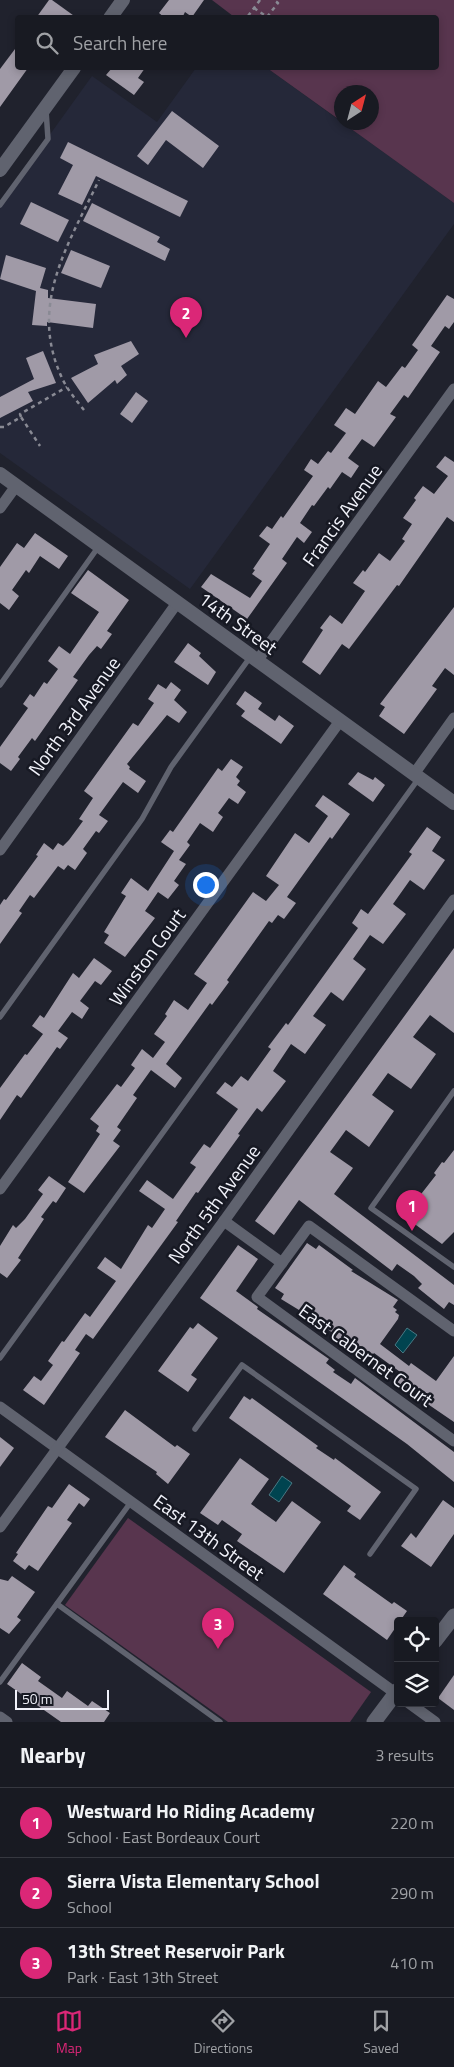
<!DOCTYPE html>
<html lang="en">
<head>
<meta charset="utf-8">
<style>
	:root { --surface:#181a22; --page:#25272f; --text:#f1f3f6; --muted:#9fa1a5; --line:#363840; --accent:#db2777 }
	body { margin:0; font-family:"Titillium Web",sans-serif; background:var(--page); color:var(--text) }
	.controls { position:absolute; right:15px; bottom:15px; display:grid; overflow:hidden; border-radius:5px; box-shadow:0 2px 8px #0003 }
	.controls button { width:45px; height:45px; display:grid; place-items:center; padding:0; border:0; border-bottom:1px solid var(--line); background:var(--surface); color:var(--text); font:25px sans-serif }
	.compass { position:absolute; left:334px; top:85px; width:45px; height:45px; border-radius:50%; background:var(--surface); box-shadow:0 2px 8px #0003; rotate:36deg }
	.scale { position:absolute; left:15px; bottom:12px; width:94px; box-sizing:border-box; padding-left:5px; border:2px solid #f1f2fa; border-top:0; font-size:14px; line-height:18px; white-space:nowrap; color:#f1f2fa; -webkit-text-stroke:4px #171923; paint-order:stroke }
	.you { position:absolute; left:205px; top:884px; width:18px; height:18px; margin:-12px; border:4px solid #fff; border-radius:50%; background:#1a73e8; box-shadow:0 0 0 8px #1a73e833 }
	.badge { display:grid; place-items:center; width:32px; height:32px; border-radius:50%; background:var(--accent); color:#fff; font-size:16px; font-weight:700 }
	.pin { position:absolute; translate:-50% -41px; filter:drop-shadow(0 1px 2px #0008) }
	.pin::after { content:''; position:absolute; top:26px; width:18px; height:15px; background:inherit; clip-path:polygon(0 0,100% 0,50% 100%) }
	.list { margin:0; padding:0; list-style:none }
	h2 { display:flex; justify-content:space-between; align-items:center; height:65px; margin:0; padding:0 20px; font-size:21px }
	h2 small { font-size:16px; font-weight:400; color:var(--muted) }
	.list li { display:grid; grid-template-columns:32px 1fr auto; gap:15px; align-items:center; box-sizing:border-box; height:70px; padding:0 20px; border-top:1px solid var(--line) }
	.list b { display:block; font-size:19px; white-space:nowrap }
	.list p { margin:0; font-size:16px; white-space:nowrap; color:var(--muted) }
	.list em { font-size:16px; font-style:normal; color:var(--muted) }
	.icon { flex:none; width:28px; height:28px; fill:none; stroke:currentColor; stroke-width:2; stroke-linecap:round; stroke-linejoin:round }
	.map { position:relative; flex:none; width:454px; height:1722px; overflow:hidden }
	.search { position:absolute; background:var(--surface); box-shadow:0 2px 8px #0003; left:15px; right:15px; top:15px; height:55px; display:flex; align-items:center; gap:12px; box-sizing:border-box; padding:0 18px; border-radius:5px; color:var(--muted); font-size:19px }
	.sheet { height:275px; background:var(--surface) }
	nav { display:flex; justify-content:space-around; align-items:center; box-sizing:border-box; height:70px; border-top:1px solid var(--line); background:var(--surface); font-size:14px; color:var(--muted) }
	nav a { display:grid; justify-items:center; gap:2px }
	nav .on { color:var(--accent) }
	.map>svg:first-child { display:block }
</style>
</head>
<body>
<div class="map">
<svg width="454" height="1722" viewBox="0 0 454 1722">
	<rect width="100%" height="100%" fill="#20222d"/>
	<polygon fill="#252839" points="196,68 267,68 454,203 454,224 190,589 0,453 0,204 92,76 157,122"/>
	<g fill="#58354e">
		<polygon points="212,0 454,0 454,203 343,123 372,122 372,92 342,92 341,121 267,68 436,68 436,18 232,17 233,16"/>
		<polygon points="128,1518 371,1692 350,1722 228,1722 65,1605"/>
	</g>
	<g fill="#004450" stroke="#487883">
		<polygon points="407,1328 417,1335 403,1353 395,1345"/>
		<polygon points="282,1476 292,1483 279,1502 269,1495"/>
	</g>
	<g fill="#a09aa7">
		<polygon points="49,0 52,0 77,18 36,18"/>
		<polygon points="169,0 204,0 192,17 185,12 182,18 165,18 159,13"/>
		<polygon points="18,45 18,68 28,68 0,107 0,69"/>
		<polygon points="112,68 145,68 138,78 144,82 134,95 106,75"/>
		<polygon points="172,111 219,146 203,168 166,140 148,165 137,156"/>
		<polygon points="68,142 188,201 180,217 96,176 82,205 58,194 73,165 60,158"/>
		<polygon points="31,202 69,220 58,242 20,224"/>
		<polygon points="92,203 160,237 157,242 170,249 165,261 83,221"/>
		<polygon points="71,250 110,266 101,288 61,273"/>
		<polygon points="6,255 46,268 40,288 48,290 48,298 96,304 93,328 47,322 47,326 32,325 36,291 0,279"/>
		<polygon points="447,295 454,299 454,322 449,329 445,326 431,346 440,352 408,398 404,395 390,414 396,417 374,447 362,439 348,458 359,466 351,478 342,472 330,489 328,487 314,506 312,505 300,523 312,532 304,543 297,537 282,559 287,563 247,619 201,587 211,574 250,598 262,581 252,574 255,570 253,569 270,544 259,536 267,526 272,529 281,516 283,518 313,476 304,470 311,459 318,464 328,451 331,453 346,433 334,425 346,408 355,414 378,381 386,387 402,366 405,368 418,350 412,345"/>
		<polygon points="131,341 139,354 121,366 127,375 117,384 115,380 88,403 71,378 98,364 94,355"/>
		<polygon points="43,351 56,383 28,392 33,401 0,418 0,397 34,379 26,358"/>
		<polygon points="136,392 148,401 132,423 120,414"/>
		<polygon points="445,456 454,462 454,522 447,517 399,586 397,585 349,649 342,644 320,675 302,662 323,630 320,628 330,615 342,624 365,591 353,583 363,570 365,572 379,553 390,561 405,541 402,539 412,524 403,518 416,500 414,498 423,486 434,494 448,476 436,467"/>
		<polygon points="35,533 68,556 59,569 40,556 29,573 26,570 12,590 19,596 9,610 0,603 0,567 17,543 24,548"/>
		<polygon points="88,570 129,600 107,631 112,634 101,649 97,646 89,655 73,677 78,680 35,741 32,738 18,757 20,759 11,771 0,763 0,747 28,708 23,704 30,694 34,697 44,682 47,684 58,669 48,661 59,646 70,654 99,612 71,593"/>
		<polygon points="454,607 454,675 445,668 432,686 437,689 404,734 379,716 385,707 380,704"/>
		<polygon points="188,643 201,653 199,656 216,672 208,685 174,662"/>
		<polygon points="171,682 181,690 174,700 187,712 179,723 167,715 127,764 130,767 129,769 146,781 138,793 123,782 99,815 108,821 99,833 96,831 83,849 87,853 75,870 68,865 64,870 58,866 34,898 30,895 19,911 22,913 0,944 0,905 4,899 6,900 38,856 36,855 44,843 53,850 58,843 63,846 69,840 83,821 79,819 93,798 84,791 133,723 138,726 154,703 148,699 158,684 166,689"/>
		<polygon points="245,691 262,703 258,709 275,721 279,715 294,726 281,744 241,716 245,711 236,704"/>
		<polygon points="231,759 243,767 236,777 240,781 237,785 246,792 238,804 229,798 218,813 223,817 213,832 200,823 187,842 190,845 179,860 186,864 174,881 179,885 168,899 158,892 145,911 155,918 125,957 104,943 109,935 104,932 126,896 121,893 131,878 148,891 174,851 161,842 170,830 173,832 218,768 222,771"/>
		<polygon points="358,772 373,780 375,777 385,785 373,802 348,784"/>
		<polygon points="323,795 350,814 332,839 330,837 287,897 296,903 284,919 278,915 272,923 269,921 227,980 229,982 212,1005 210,1003 166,1064 182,1078 175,1088 151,1070 133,1095 137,1098 117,1127 121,1130 113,1141 120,1146 84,1193 68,1182 100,1134 96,1131 99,1126 90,1119 117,1084 121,1087 135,1068 131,1065 142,1049 153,1058 165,1042 154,1034 167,1016 165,1014 174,1000 188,1010 207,983 194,974 253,892 266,901 279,885 266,876 295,833 309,843 328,816 315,806"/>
		<polygon points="427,827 441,837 432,851 445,860 424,890 410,880 393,904 406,914 383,944 370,935 353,959 366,969 343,1001 331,992 313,1016 326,1025 305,1054 291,1044 273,1071 286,1081 262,1112 257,1108 238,1134 240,1135 198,1193 196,1192 176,1221 178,1222 93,1339 86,1334 75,1350 80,1353 44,1405 23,1390 34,1376 41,1381 53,1365 48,1361 62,1341 64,1342 85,1313 90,1317 116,1281 97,1268 105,1257 121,1269 148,1225 152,1228 165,1209 139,1191 147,1180 173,1199 196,1167 190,1163 204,1144 210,1148 238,1109 216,1093 225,1082 232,1087 241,1076 248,1081 271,1049 268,1047 286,1023 288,1025 358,928 352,923 361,909 368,914 412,854 409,852"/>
		<polygon points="454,948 454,1033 430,1015 413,1037 436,1054 411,1089 388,1073 372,1095 394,1111 369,1147 346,1130 330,1152 353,1168 334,1194 454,1285 454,1305 449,1302 444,1309 418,1288 422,1284 414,1276 397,1264 392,1271 299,1200 274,1235 255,1221"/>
		<polygon points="94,958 112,971 101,985 95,981 80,1001 89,1008 82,1019 72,1012 58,1031 68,1038 60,1049 57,1047 21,1098 17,1095 0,1120 0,1088 25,1054 27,1055 43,1034 32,1026 40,1015 44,1018 73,973 79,978"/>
		<polygon points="454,1150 454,1232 442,1244 405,1217 417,1197 418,1198 436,1175 434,1173 442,1162 444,1163"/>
		<polygon points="49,1176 66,1188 56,1203 53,1201 41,1217 44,1219 18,1258 21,1260 7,1278 0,1273 0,1246 13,1225 16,1228 25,1219 43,1194 38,1190"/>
		<polygon points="307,1243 316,1249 319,1245 353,1270 351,1271 398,1300 393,1307 397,1310 395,1312 399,1315 398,1319 380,1344 409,1366 411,1363 436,1381 454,1356 454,1422 397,1383 403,1374 374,1353 371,1357 362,1351 359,1355 332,1337 334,1334 317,1321 281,1299 284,1294 275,1288"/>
		<polygon points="238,1245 258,1259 236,1291 258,1307 257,1309 329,1359 326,1363 335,1370 333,1372 351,1384 355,1378 454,1452 454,1482 407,1444 200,1298"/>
		<polygon points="198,1323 218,1338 191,1375 197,1379 188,1392 158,1371 190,1327 193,1329"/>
		<polygon points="244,1396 250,1400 252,1398 318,1446 316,1448 334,1460 335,1458 381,1492 360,1520 347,1511 351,1506 229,1418"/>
		<polygon points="125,1410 175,1447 177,1445 190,1454 168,1484 156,1474 157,1472 105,1437"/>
		<polygon points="0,1437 14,1448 0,1467"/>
		<polygon points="240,1458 269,1479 251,1504 276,1522 292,1501 321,1522 284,1573 237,1541 242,1534 222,1520 218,1525 200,1513"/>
		<polygon points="69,1484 90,1499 84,1507 79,1503 67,1520 72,1523 38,1571 29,1565 25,1570 13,1561 18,1554 16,1553 48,1506 52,1508"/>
		<polygon points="443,1500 454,1508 454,1534 431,1567 401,1546 411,1533 416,1538"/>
		<polygon points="344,1565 356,1574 354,1577 392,1604 394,1602 407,1611 400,1621 398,1621 398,1624 387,1640 323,1594"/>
		<polygon points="12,1576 35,1592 17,1617 21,1620 9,1634 0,1628 0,1579 8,1581"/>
		<polygon points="22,1663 41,1677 38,1681 62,1698 67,1691 88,1706 92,1701 110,1713 104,1722 61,1722 7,1684"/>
		<polygon points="454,1675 454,1710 438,1698"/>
	</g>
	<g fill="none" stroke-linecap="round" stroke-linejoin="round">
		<g stroke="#898a94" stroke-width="2.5" stroke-dasharray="4 4" stroke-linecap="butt">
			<polyline points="254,8 267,17 278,3 274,0"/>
			<polyline points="248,16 260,0"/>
			<path d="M84 410C76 400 67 389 62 378 28 305 68 245 99 180"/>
			<polyline points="21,417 20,414 67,387"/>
			<polyline points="0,427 4,427 21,417 40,446"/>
		</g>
		<g stroke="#60636f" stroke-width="5.5">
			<polyline points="0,205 48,139 46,110"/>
			<polyline points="0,685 99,546"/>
			<polyline points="0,1017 142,819 171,767 251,656"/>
			<polyline points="454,1091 371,1208 454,1267"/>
			<polyline points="0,1358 419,778"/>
			<polyline points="195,1429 242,1365 416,1489 370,1554"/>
			<polyline points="57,1604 220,1722"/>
			<polyline points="0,1682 131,1502"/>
		</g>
		<g stroke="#60636f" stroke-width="11">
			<polyline points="0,508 16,486"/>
			<polyline points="257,661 454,389"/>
			<polyline points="414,774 454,718"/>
			<polyline points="0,850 177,603"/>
			<polyline points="0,1189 340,721"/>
			<polyline points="224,1221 282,1263"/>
			<polyline points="454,1331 309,1226 257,1297 454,1441"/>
			<polyline points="0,1407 398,1695"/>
			<polyline points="0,1527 224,1221 454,900"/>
			<polyline points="409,1703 435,1722"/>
			<polyline points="0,1717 7,1722"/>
		</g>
		<g stroke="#60636f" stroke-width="14">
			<polyline points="110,18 123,0"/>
			<polyline points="0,170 74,68"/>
			<polyline points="0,474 454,803"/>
		</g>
		<g stroke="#60636f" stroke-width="15">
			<polyline points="435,1641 454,1616"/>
			<polyline points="374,1722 398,1690"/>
		</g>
	</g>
	<g text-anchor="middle" stroke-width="5" stroke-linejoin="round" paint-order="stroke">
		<g font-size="19" fill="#f1f2fa" stroke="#171923">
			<text transform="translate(342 515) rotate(-54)" y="7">Francis Avenue</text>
			<text transform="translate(238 623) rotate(36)" y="7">14th Street</text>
			<text transform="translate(74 716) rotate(-54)" y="7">North 3rd Avenue</text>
			<text transform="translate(147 957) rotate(-54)" y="7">Winston Court</text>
			<text transform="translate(214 1204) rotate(-54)" y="7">North 5th Avenue</text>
			<text transform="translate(366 1355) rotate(36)" y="7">East Cabernet Court</text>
			<text transform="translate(209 1537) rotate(36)" y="7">East 13th Street</text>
		</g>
	</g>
</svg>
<div class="controls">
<button><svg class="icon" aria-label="locate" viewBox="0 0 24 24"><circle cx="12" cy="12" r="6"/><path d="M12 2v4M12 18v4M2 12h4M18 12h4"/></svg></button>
<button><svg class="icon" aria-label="layers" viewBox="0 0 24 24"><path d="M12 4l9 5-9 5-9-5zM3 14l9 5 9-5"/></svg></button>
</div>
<svg class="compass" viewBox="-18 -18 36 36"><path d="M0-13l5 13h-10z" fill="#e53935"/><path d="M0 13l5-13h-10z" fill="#9fa1a5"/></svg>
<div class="scale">50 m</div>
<div class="you"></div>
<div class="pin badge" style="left:412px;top:1231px">1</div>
<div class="pin badge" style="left:186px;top:338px">2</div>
<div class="pin badge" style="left:218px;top:1649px">3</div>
<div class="search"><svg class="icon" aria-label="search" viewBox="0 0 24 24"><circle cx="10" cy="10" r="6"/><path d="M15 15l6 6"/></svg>Search here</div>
</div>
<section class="sheet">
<h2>Nearby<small>3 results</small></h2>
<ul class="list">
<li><span class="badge">1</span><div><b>Westward Ho Riding Academy</b><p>School · East Bordeaux Court</p></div><em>220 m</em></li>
<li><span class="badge">2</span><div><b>Sierra Vista Elementary School</b><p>School</p></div><em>290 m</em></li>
<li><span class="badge">3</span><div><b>13th Street Reservoir Park</b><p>Park · East 13th Street</p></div><em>410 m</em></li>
</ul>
</section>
<nav>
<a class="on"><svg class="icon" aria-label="map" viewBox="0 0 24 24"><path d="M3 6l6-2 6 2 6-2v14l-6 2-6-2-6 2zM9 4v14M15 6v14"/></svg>Map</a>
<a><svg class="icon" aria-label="directions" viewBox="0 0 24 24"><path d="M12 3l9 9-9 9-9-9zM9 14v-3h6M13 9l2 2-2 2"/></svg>Directions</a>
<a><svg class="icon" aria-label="saved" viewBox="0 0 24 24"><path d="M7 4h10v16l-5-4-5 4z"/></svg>Saved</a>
</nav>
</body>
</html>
